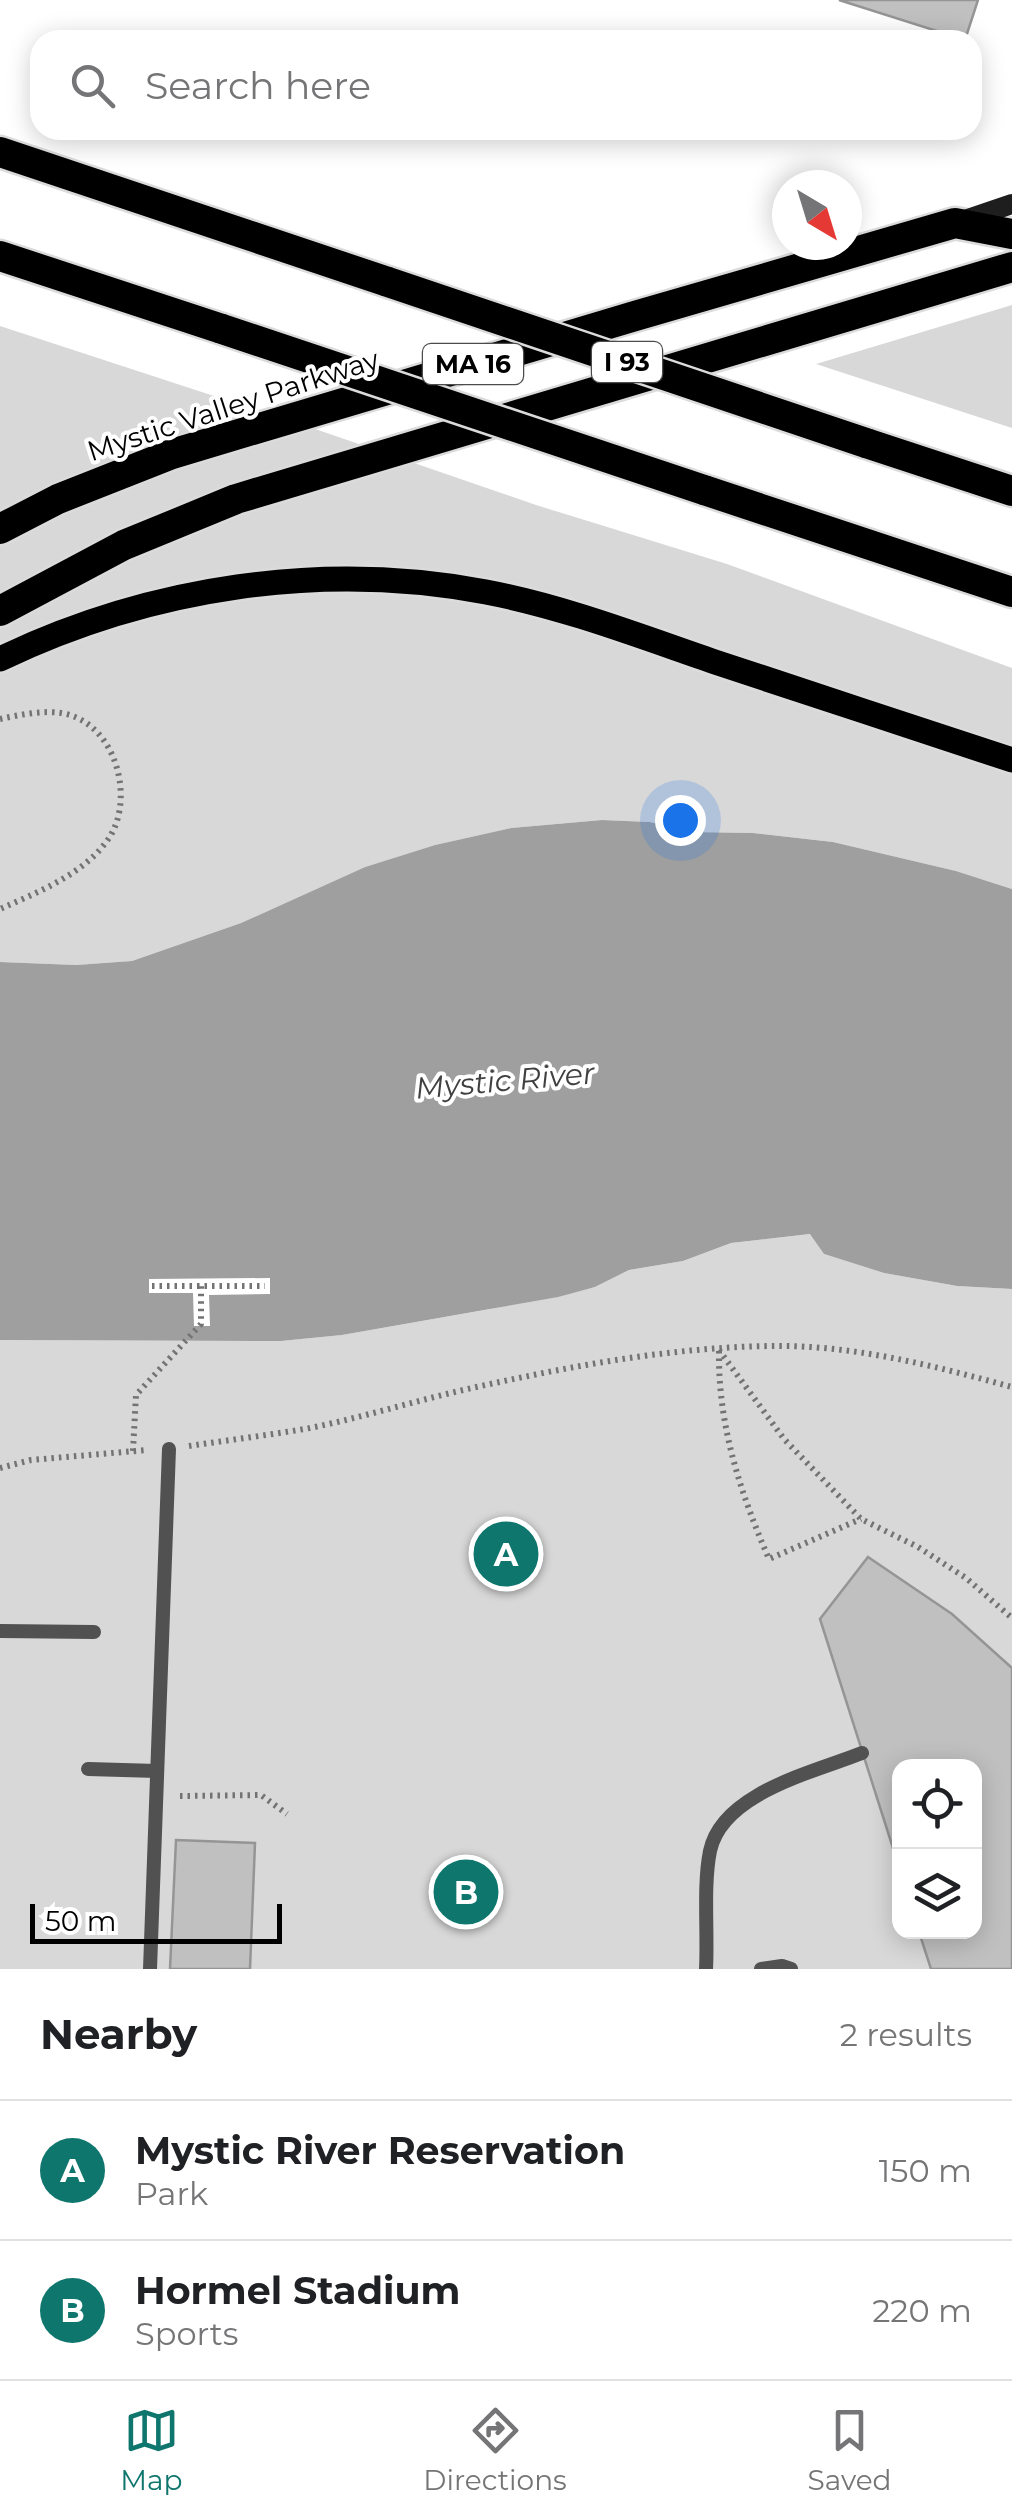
<!DOCTYPE html>
<html lang="en">
<head>
<meta charset="utf-8">
<style>
	:root { --surface:#fff; --page:#f6f6f6; --text:#202124; --muted:#757577; --line:#e0e0e0; --accent:#0f766e }
	body { margin:0; font-family:Montserrat,sans-serif; background:var(--page); color:var(--text) }
	.controls { position:absolute; right:30px; bottom:30px; display:grid; overflow:hidden; border-radius:20px; box-shadow:0 5px 25px #0003 }
	.controls button { width:90px; height:90px; display:grid; place-items:center; padding:0; border:0; border-bottom:2px solid var(--line); background:var(--surface); color:var(--text); font:50px sans-serif }
	.compass { position:absolute; left:772px; top:170px; width:90px; height:90px; border-radius:50%; background:var(--surface); box-shadow:0 5px 25px #0003; rotate:142deg }
	.scale { position:absolute; left:30px; bottom:25px; width:252px; box-sizing:border-box; padding-left:10px; border:5px solid #000; border-top:0; font-size:28px; line-height:35px; white-space:nowrap; color:#000; -webkit-text-stroke:8px #fff; paint-order:stroke }
	.you { position:absolute; left:680px; top:820px; width:35px; height:35px; margin:-25px; border:8px solid #fff; border-radius:50%; background:#1a73e8; box-shadow:0 0 0 15px #1a73e833 }
	.badge { display:grid; place-items:center; width:65px; height:65px; border-radius:50%; background:var(--accent); color:#fff; font-size:32px; font-weight:700 }
	.pin { position:absolute; translate:-50% -50%; border:5px solid #fff; box-shadow:0 2px 10px #0006 }
	.list { margin:0; padding:0; list-style:none }
	h2 { display:flex; justify-content:space-between; align-items:center; height:130px; margin:0; padding:0 40px; font-size:42px }
	h2 small { font-size:32px; font-weight:400; color:var(--muted) }
	.list li { display:grid; grid-template-columns:65px 1fr auto; gap:30px; align-items:center; box-sizing:border-box; height:140px; padding:0 40px; border-top:2px solid var(--line) }
	.list b { display:block; font-size:38px; white-space:nowrap }
	.list p { margin:0; font-size:32px; white-space:nowrap; color:var(--muted) }
	.list em { font-size:32px; font-style:normal; color:var(--muted) }
	.icon { flex:none; width:55px; height:55px; fill:none; stroke:currentColor; stroke-width:2; stroke-linecap:round; stroke-linejoin:round }
	.map { position:relative; flex:none; width:1012px; height:1969px; overflow:hidden }
	.search { position:absolute; background:var(--surface); box-shadow:0 5px 25px #0003; left:30px; right:30px; top:30px; height:110px; display:flex; align-items:center; gap:25px; box-sizing:border-box; padding:0 35px; border-radius:30px; color:var(--muted); font-size:38px }
	.sheet { height:410px; background:var(--surface) }
	nav { display:flex; justify-content:space-around; align-items:center; box-sizing:border-box; height:140px; border-top:2px solid var(--line); background:var(--surface); font-size:28px; color:var(--muted) }
	nav a { display:grid; justify-items:center; gap:5px }
	nav .on { color:var(--accent) }
	.map>svg:first-child { display:block }
</style>
</head>
<body>
<div class="map">
<svg width="1012" height="1969" viewBox="0 0 1012 1969">
	<rect width="100%" height="100%" fill="#fff"/>
	<g fill="#d8d8d8" fill-rule="evenodd">
		<polygon points="1012,305 1012,428 816,364"/>
		<polygon points="0,326 321,431 536,505 727,564 1012,668 1012,889 956,871 833,842 753,833 691,832 650,822 602,820 511,828 435,845 365,867 241,923 132,961 76,965 0,962"/>
		<path d="M811 1234 824 1254 884 1273 957 1286 1012 1289V1969H0V1340L281 1341 342 1335 491 1309 595 1287 629 1270 683 1261 731 1243ZM900 1766H974V1932H900Z"/>
	</g>
	<polygon fill="#9f9f9f" points="602,820 650,822 691,832 753,833 833,842 956,871 1012,889 1012,1289 957,1286 884,1273 824,1254 810,1234 731,1243 683,1261 629,1270 595,1287 558,1297 342,1335 281,1341 0,1340 0,962 76,965 132,961 241,923 365,867 435,845 511,828"/>
	<polygon fill="#fff" points="270,1278 270,1294 209,1295 210,1326 194,1326 193,1293 149,1293 149,1279"/>
	<g fill="#c0c0c0" stroke="#959595" stroke-width="2.5">
		<polygon points="839,0 978,0 965,40"/>
		<polygon points="868,1557 952,1614 1012,1668 1012,1969 931,1969 919,1932 974,1932 974,1766 900,1766 900,1870 820,1619"/>
		<polygon points="176,1840 255,1843 250,1969 170,1969"/>
	</g>
	<g fill="none" stroke-linecap="round" stroke-linejoin="round">
		<g stroke="#dbdbdb" stroke-width="30">
			<path id="primary" d="M0 659C150 587 322 561 486 592 565 607 642 637 718 663 816 695 914 728 1012 760"/>
		</g>
		<g stroke="#dbdbdb" stroke-width="35">
			<g id="highway">
				<polyline points="0,152 388,282"/>
				<polyline points="0,256 222,329"/>
				<polyline points="866,443 1012,491"/>
				<polyline points="704,490 1012,592"/>
				<polyline points="0,529 58,499 172,454 635,316 955,223 1012,234"/>
				<polyline points="0,611 124,545 236,499 1012,267"/>
			</g>
		</g>
		<g stroke="#737373" stroke-width="6" stroke-dasharray="2.5 5" stroke-linecap="butt">
			<path d="M0 719C19 715 42 710 61 713 115 721 136 797 109 838 85 874 38 892 0 909"/>
			<polyline points="152,1286 265,1286"/>
			<polyline points="719,1350 784,1439 861,1519 918,1547 966,1578 1012,1618"/>
			<path d="M719 1351C718 1425 740 1492 769 1559L861 1519"/>
			<path d="M189 1446C229 1440 270 1435 310 1428 364 1417 418 1400 472 1388 571 1366 672 1347 773 1346 854 1345 935 1366 1012 1387"/>
			<polyline points="133,1451 136,1395 201,1324 201,1286"/>
			<polyline points="0,1468 31,1460 147,1450"/>
			<polyline points="180,1796 261,1795 287,1814"/>
		</g>
		<g stroke="#515151" stroke-width="14">
			<polyline points="0,1631 94,1632"/>
			<polyline points="88,1769 157,1771"/>
			<polyline points="150,1969 169,1449"/>
			<path d="M706 1969C708 1932 703 1886 710 1851 722 1793 814 1772 862 1753"/>
			<polyline points="761,1969 782,1966 791,1969"/>
		</g>
		<polyline stroke="#1e1e1e" stroke-width="20" points="962,221 1012,204"/>
		<use href="#primary" stroke="#000" stroke-width="25"/>
		<use href="#highway" stroke="#000" stroke-width="30"/>
		<g stroke="#dbdbdb" stroke-width="35" stroke-linecap="butt">
			<g id="highway-bridge">
				<polyline points="388,282 866,443"/>
				<polyline points="222,329 704,490"/>
			</g>
		</g>
		<use href="#highway-bridge" stroke="#000" stroke-width="30"/>
	</g>
	<g text-anchor="middle" stroke-width="8" stroke-linejoin="round" paint-order="stroke">
		<g fill="#fff" stroke="#4c4c4c" stroke-width="2.5">
			<rect x="592" y="342" width="70" height="40" rx="8"/>
			<rect x="423" y="344" width="100" height="40" rx="8"/>
		</g>
		<g font-size="25" font-weight="bold" fill="#000">
			<text x="627" y="371">I 93</text>
			<text x="473" y="373">MA 16</text>
		</g>
		<g font-size="28" fill="#000" stroke="#fff">
			<text transform="translate(233 405) rotate(-18)" y="10">Mystic Valley Parkway</text>
		</g>
		<g font-size="30" font-style="italic" fill="#404040" stroke="#fff">
			<text transform="translate(505 1081) rotate(-5)" y="10">Mystic River</text>
		</g>
	</g>
</svg>
<div class="controls">
<button><svg class="icon" aria-label="locate" viewBox="0 0 24 24"><circle cx="12" cy="12" r="6"/><path d="M12 2v4M12 18v4M2 12h4M18 12h4"/></svg></button>
<button><svg class="icon" aria-label="layers" viewBox="0 0 24 24"><path d="M12 4l9 5-9 5-9-5zM3 14l9 5 9-5"/></svg></button>
</div>
<svg class="compass" viewBox="-18 -18 36 36"><path d="M0-13l5 13h-10z" fill="#e53935"/><path d="M0 13l5-13h-10z" fill="#757577"/></svg>
<div class="scale">50 m</div>
<div class="you"></div>
<div class="pin badge" style="left:506px;top:1554px">A</div>
<div class="pin badge" style="left:466px;top:1892px">B</div>
<div class="search"><svg class="icon" aria-label="search" viewBox="0 0 24 24"><circle cx="10" cy="10" r="6"/><path d="M15 15l6 6"/></svg>Search here</div>
</div>
<section class="sheet">
<h2>Nearby<small>2 results</small></h2>
<ul class="list">
<li><span class="badge">A</span><div><b>Mystic River Reservation</b><p>Park</p></div><em>150 m</em></li>
<li><span class="badge">B</span><div><b>Hormel Stadium</b><p>Sports</p></div><em>220 m</em></li>
</ul>
</section>
<nav>
<a class="on"><svg class="icon" aria-label="map" viewBox="0 0 24 24"><path d="M3 6l6-2 6 2 6-2v14l-6 2-6-2-6 2zM9 4v14M15 6v14"/></svg>Map</a>
<a><svg class="icon" aria-label="directions" viewBox="0 0 24 24"><path d="M12 3l9 9-9 9-9-9zM9 14v-3h6M13 9l2 2-2 2"/></svg>Directions</a>
<a><svg class="icon" aria-label="saved" viewBox="0 0 24 24"><path d="M7 4h10v16l-5-4-5 4z"/></svg>Saved</a>
</nav>
</body>
</html>
